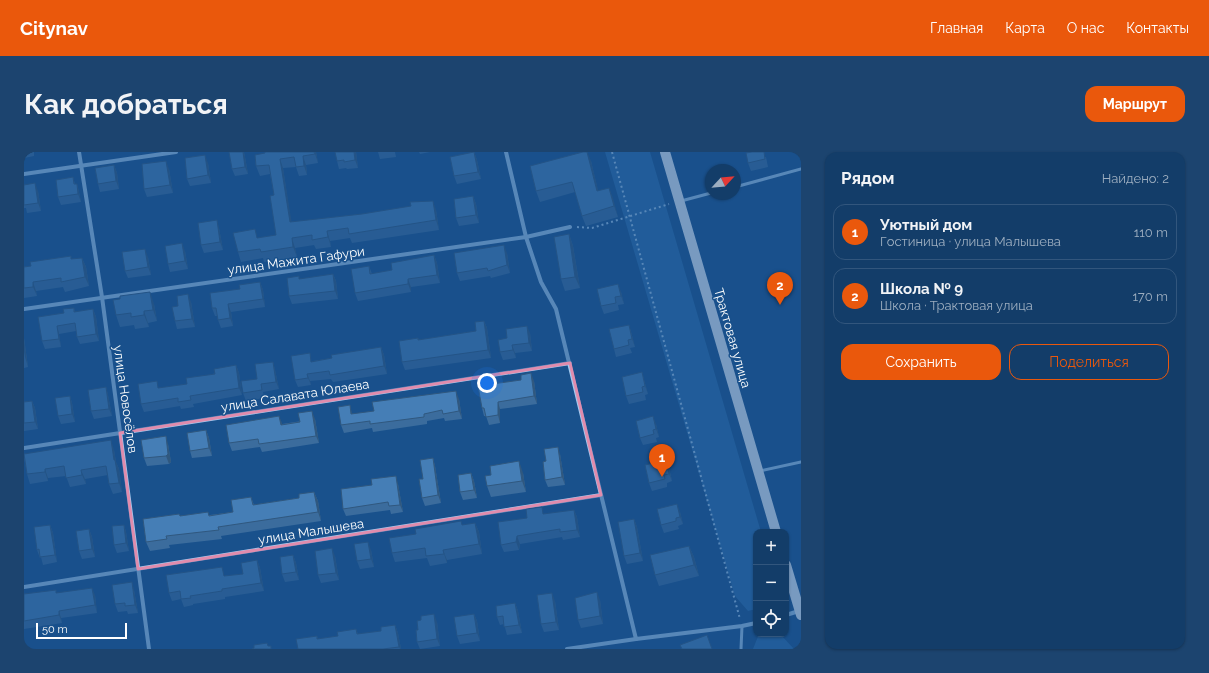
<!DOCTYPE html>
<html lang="ru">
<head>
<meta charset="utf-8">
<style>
	:root { --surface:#133d69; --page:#1c446f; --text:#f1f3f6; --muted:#9daec0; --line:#32567d; --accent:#ea580c }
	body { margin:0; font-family:Raleway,sans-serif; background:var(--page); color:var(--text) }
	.controls { position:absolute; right:12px; bottom:12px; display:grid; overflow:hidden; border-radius:8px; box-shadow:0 1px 3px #0004 }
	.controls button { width:36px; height:36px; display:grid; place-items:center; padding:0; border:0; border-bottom:1px solid var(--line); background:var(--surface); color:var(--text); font:20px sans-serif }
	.compass { position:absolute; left:681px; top:12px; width:36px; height:36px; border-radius:50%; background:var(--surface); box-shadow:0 1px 3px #0004; rotate:64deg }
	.scale { position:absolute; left:12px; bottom:10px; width:91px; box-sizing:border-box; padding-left:4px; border:2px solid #fff; border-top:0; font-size:11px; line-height:14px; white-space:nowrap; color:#fff; -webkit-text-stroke:3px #19518c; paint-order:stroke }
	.you { position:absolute; left:463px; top:231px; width:14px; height:14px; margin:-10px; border:3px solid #fff; border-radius:50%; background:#1a73e8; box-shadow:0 0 0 6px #1a73e833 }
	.badge { display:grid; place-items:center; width:26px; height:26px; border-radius:50%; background:var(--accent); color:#fff; font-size:13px; font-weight:700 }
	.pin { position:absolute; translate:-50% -33px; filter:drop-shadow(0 1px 2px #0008) }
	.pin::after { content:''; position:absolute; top:21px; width:14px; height:12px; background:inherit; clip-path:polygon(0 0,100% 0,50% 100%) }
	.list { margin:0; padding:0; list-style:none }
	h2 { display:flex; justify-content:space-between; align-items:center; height:52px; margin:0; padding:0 16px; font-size:17px }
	h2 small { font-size:13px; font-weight:400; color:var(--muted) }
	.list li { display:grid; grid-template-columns:26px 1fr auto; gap:12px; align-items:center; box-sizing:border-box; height:56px; margin:0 8px 8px; padding:0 8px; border:1px solid var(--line); border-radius:12px }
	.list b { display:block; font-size:15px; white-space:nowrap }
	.list p { margin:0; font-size:13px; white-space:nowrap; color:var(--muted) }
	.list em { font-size:13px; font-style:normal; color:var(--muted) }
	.actions { display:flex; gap:8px; padding:12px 16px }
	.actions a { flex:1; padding:9px 0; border:1px solid var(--accent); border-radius:12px; text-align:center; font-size:14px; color:var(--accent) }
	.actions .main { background:var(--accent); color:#fff }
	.icon { flex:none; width:22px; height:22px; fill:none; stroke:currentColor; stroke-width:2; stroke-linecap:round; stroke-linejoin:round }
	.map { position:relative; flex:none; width:777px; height:497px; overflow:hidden; border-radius:12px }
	header { display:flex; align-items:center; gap:24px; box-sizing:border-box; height:56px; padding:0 20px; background:var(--accent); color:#fff }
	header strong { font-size:19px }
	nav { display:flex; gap:22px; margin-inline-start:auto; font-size:14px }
	.intro { display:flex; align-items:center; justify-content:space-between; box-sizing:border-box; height:96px; padding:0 24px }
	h1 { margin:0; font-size:28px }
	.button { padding:10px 18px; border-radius:12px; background:var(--accent); color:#fff; font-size:14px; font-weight:700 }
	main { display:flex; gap:24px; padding:0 24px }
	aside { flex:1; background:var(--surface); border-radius:12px; box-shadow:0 1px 3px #0004 }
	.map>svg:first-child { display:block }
</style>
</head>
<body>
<header>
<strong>Citynav</strong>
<nav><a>Главная</a><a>Карта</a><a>О нас</a><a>Контакты</a></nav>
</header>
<div class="intro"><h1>Как добраться</h1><a class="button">Маршрут</a></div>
<main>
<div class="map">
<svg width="777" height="497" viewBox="0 0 777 497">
	<rect width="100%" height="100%" fill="#19518c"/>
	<g fill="#2b6caa">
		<polygon points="581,0 626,0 737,380 732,380 732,457 724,459 711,444"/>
		<polygon points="735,482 756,482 770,497 729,497"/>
	</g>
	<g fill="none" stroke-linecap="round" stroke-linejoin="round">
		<g stroke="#a3c9ee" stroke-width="2" stroke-dasharray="2 3" stroke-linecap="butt">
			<polyline points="588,0 716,467"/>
			<polyline points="553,75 568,76 645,52"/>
		</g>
		<g stroke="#a3c9ee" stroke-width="3">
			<polyline points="711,35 777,17"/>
			<polyline points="657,49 687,41"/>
			<polyline points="736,319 777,310"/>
			<polyline points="717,497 718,474"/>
		</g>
		<g stroke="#a3c9ee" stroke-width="4">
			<polyline points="55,0 78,145 125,497"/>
			<polyline points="482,0 502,85 517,130 532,157 612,487 718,474 732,471"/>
			<polyline points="0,22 152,0"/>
			<polyline points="0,157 502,85 546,75"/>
			<polyline points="0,296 546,211"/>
			<polyline points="0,435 577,343"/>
			<polyline points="762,463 775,459"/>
			<polyline points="543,497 612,487"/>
		</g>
		<g stroke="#eaf3ff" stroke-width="10">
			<polyline points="641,0 752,380"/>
			<polyline points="762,413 777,463"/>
		</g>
	</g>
	<g fill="#3b6c9d">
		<polygon points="0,0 10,0 10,4 0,6"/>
		<polygon points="205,0 220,0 221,5 224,22 211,24 208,17"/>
		<polygon points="292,0 294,11 282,13 283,23 275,24 272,15 259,16 267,70 412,58 415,78 328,91 326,86 306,89 307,95 292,97 290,93 271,96 273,105 240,110 239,106 217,110 214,100 234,86 252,83 250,43 246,22 236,24 232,14 231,3"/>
		<polygon points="332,0 334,16 323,17 322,16 315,17 313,9"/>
		<polygon points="354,0 371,0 372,5 356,7"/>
		<polygon points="395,0 406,0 396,2"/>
		<polygon points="450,0 453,8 457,27 433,32 430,24"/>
		<polygon points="742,5 744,15 727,19 724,11"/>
		<polygon points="567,9 574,39 585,36 594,65 562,74 558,64 551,40 516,50 512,39"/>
		<polygon points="184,11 187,31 166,34 163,27"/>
		<polygon points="90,13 93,21 95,37 76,40 74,32"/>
		<polygon points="145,17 149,41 123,45 120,37"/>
		<polygon points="49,25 51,32 53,32 55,40 57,50 37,53 34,45"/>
		<polygon points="0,33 14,39 17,59 3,61 2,56 0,56"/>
		<polygon points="449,44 452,52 455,71 435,74 432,66"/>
		<polygon points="195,76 199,98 180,101 177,93"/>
		<polygon points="545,82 549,94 556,136 541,139 537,127"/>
		<polygon points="161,99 164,117 146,120 144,112"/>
		<polygon points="483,101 486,121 467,126 466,124 436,129 433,121"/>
		<polygon points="410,103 413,111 416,131 387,135 387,140 334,149 331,141 345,114 348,122 368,118"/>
		<polygon points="124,105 127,123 104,126 101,119"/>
		<polygon points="58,106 62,115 65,134 41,140 39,135 12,139 13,144 0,146 0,115"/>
		<polygon points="309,122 312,129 314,147 268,152 265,144"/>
		<polygon points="236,130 239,138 241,155 207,160 209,174 197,176 194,168 193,164 191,164 188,156 216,137"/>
		<polygon points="597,140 600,152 594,153 595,158 580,162 577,154"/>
		<polygon points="167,150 171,175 153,177 151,169"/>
		<polygon points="130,152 133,169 124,171 125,175 111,177 110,173 96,175 92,163"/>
		<polygon points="50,156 51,160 69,157 72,165 75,189 56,192 53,185 52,179 35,182 37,195 21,197 18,189 40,161"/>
		<polygon points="460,169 463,176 467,206 381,218 378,210 394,186 395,188 452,179"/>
		<polygon points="605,173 607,180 611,195 606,196 608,201 592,205 590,197"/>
		<polygon points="506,181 508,199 491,201 492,206 479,208 476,200 483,186"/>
		<polygon points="0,186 4,215 0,216"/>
		<polygon points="357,195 360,203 363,222 309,230 307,227 286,229 287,233 274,235 271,228 289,209 308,206"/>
		<polygon points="249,210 251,218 255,237 239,240 240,246 222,249 219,241"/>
		<polygon points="212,213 215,221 218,243 169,252 170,255 157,257 156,254 120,260 117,252 136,236 163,232"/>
		<polygon points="618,220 620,228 624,242 621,243 622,248 605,252 602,244"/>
		<polygon points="510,229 513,252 476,257 476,271 465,273 462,264 460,264 458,256"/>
		<polygon points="82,235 84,243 88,264 70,267 67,259"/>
		<polygon points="46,244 48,251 51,270 37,272 34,264"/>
		<polygon points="435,247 438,267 421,269 420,266 403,269 403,272 349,280 348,276 320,281 317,273"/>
		<polygon points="8,249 11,256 14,277 0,279 0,250"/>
		<polygon points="291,267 295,291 238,300 236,295 208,299 205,291 258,272"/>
		<polygon points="632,272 635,285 632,286 633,290 619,293 616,286"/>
		<polygon points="182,278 185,286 188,304 168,306 166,299"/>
		<polygon points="144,292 147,310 145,312 123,314 120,306"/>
		<polygon points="90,298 92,310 95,317 98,340 89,342 85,332 84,323 61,327 62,332 46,335 42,324 24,326 24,329 6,332 3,322 0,305"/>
		<polygon points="536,302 541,333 524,335 521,328 522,309"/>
		<polygon points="409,306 411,314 417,351 401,354 398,346 399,327"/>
		<polygon points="642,308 645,316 648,329 643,331 643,335 628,339 625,331"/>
		<polygon points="447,321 450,329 453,346 439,348 436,340"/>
		<polygon points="499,321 502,340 467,345 463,334"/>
		<polygon points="374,332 379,360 367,362 366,358 322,364 319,357"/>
		<polygon points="290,340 294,349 297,369 197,384 198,387 145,393 146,396 126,399 122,390 155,362 156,364 186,363 209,360 227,345 230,353 275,346"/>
		<polygon points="550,358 553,365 556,385 539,388 538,385 496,392 495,398 480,400 477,393 503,366 521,362"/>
		<polygon points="656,360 659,372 654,374 655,377 640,381 637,373"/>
		<polygon points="610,367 613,375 619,409 603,412 600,404"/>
		<polygon points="451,371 455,380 458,402 423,408 423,411 406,414 403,406 371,410 368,401 392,382"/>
		<polygon points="26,373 29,381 33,410 19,413 17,405 16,406 13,398"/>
		<polygon points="100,373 102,380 105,399 93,401 90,393"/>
		<polygon points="65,377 68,385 71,405 58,407 55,399"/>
		<polygon points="665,394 670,405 675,424 635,434 631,423"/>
		<polygon points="347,398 350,415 336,417 333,409"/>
		<polygon points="269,403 272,411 275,428 261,430 258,422"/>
		<polygon points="311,404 315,428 297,431 294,423"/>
		<polygon points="233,408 236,416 240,439 201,445 201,447 169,452 169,453 160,455 157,447 148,449 145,441 201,424 219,422"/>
		<polygon points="110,438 114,461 104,462 103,459 94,460 91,452"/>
		<polygon points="33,441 71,443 73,461 37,466 38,471 0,477 0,442"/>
		<polygon points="576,448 579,472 557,476 554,468"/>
		<polygon points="531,449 535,478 520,480 517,472"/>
		<polygon points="491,451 494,459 498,481 483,483 480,472 476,473 473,465"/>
		<polygon points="450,462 453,469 456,489 436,492 433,484"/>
		<polygon points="413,470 416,494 396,497 393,490"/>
		<polygon points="371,473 374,481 377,497 274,497 293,484 294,487 314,484 332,477 334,482 357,479"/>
	</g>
	<g fill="#30587f">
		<polygon points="219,0 220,0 221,5 224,22 221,15"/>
		<polygon points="290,0 292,0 294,11 291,2"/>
		<polygon points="330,0 332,0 334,16 331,8"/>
		<polygon points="450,0 453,8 457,27 454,20"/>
		<polygon points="563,0 567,9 577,50 573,39"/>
		<polygon points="181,3 184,11 187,31 184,23"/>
		<polygon points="279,4 282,13 283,23 280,14"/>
		<polygon points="256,7 259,16 269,79 266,70"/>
		<polygon points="142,9 145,17 149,41 146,33"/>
		<polygon points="90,13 93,21 95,37 92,29"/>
		<polygon points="11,31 14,39 17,59 14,51"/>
		<polygon points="53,32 55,40 57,50 54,42"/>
		<polygon points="585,36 589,46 594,65 590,54"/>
		<polygon points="449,44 452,52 455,71 452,63"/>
		<polygon points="409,49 412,58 415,78 412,68"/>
		<polygon points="193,68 195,76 199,98 196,90"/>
		<polygon points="303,79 306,89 307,95 304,85"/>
		<polygon points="545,82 549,94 556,136 551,125"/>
		<polygon points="268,86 271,96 273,105 269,95"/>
		<polygon points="158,91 161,99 164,117 161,109"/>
		<polygon points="480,93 483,101 486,121 483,113"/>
		<polygon points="121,97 124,105 127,123 124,115"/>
		<polygon points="410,103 413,111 416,131 413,123"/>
		<polygon points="58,106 62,115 65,134 61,125"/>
		<polygon points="309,122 312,129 314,147 311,139"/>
		<polygon points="384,127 387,135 387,140 384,132"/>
		<polygon points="9,130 12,139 13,144 9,135"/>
		<polygon points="236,130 239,138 241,155 239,147"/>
		<polygon points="594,132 597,140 600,152 597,144"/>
		<polygon points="126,140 130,152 133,169 129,158"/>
		<polygon points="164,142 167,150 171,175 168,167"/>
		<polygon points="204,152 207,160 209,174 206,166"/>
		<polygon points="69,157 72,165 75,189 72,182"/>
		<polygon points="120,159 124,171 125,175 120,163"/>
		<polygon points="460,169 463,176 467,206 464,198"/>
		<polygon points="605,173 607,180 611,195 608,187"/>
		<polygon points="33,174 35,182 37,195 35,187"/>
		<polygon points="503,174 506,181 508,199 505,191"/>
		<polygon points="0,186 4,215 1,205 0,200"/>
		<polygon points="488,193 491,201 492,206 489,198"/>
		<polygon points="357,195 360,203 363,222 360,214"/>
		<polygon points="249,210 251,218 255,237 252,230"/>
		<polygon points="212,213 215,221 218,243 215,236"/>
		<polygon points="618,220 620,228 624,242 621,234"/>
		<polygon points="507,221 510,229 513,252 510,244"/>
		<polygon points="283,222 286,229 287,233 284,226"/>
		<polygon points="82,235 84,243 88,264 85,257"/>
		<polygon points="432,239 435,247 438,267 435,259"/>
		<polygon points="46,244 48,251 51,270 48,262"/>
		<polygon points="8,249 11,256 14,277 11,270"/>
		<polygon points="474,250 476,257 476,271 474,263"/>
		<polygon points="326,253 328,261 330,270 327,262"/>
		<polygon points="288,259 291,267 295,291 292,284"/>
		<polygon points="255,264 258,271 260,280 257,273"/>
		<polygon points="629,264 632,272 635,285 632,277"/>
		<polygon points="182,278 185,286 188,304 185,296"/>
		<polygon points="142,284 144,292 147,310 145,312 142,304"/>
		<polygon points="87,288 90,298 92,310 95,317 98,340 95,331 90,308"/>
		<polygon points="534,295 536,302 541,333 538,325"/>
		<polygon points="409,306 411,314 417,351 414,343"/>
		<polygon points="642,308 645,316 648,329 645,322"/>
		<polygon points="495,309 499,321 502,340 498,329"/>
		<polygon points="21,317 24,326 24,329 21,320"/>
		<polygon points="57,318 61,327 62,332 58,323"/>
		<polygon points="447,321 450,329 453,346 450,338"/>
		<polygon points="372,324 374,332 379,360 376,353"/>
		<polygon points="290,340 294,349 297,369 294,360"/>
		<polygon points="653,352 656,360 659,372 656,365"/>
		<polygon points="550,358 553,365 556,385 553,378"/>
		<polygon points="610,367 613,375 619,409 616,401"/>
		<polygon points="451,371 455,380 458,402 455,392"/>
		<polygon points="26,373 29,381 33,410 31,403"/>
		<polygon points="100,373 102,380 105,399 102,391"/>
		<polygon points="65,377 68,385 71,405 68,397"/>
		<polygon points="493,384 496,392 495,398 492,390"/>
		<polygon points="344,390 347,398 350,415 347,407"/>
		<polygon points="665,394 670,405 675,424 670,413"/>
		<polygon points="308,396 311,404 315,428 312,421"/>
		<polygon points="419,398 423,408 423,411 420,402"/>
		<polygon points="269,403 272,411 275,428 272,420"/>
		<polygon points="233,408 236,416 240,439 237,431"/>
		<polygon points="108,430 110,438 114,461 111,453"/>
		<polygon points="68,436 71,443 73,461 71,453"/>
		<polygon points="573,440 576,448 579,472 576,464"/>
		<polygon points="528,441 531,449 535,478 532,470"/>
		<polygon points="491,451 494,459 498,481 495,473"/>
		<polygon points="35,459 37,466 38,471 35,463"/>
		<polygon points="410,462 413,470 416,494 413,487"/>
		<polygon points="450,462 453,469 456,489 453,481"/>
		<polygon points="371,473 374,481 377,497 376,497 375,495"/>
	</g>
	<g fill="#457eb6" stroke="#30587f">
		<polygon points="205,0 219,0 221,15 208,17"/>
		<polygon points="241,0 290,0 291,2 279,4 280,14 272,15 270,5 256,7 266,70 338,62 387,54 386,50 409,49 412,68 325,82 324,76 303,79 304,85 288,88 288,83 268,86 269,95 237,100 236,97 214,100 209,81 231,77 233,86 252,83 246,44 250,43 245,13 232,14 231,3 241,1"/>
		<polygon points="311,0 330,0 331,8 320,10 320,8 313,9"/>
		<polygon points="450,0 454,20 430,24 426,5"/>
		<polygon points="559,0 563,0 573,39 585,36 590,54 558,64 548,30 512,39 506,14"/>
		<polygon points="728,0 740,0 741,7 724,11 722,1"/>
		<polygon points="181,3 184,23 163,27 161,6"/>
		<polygon points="142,9 146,33 120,37 118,12"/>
		<polygon points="90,13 92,29 74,32 71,16"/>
		<polygon points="49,25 50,32 53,32 54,42 34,45 32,28"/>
		<polygon points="11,31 14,51 0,53 0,33"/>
		<polygon points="449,44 452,63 432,66 430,47"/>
		<polygon points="193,68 196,90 177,93 174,71"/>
		<polygon points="545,82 551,125 537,127 530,85"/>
		<polygon points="158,91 161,109 144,112 141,94"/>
		<polygon points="480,93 483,113 464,119 463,116 433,121 430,101"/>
		<polygon points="121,97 124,115 101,119 98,100"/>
		<polygon points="410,103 413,123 384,127 384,132 331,141 327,117 345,114 346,122 368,118 367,111"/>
		<polygon points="47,104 47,107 58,106 61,125 37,130 37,126 9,130 9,135 0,136 0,115 7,114 6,110"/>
		<polygon points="309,122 311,139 265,144 263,126 275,124 275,127"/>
		<polygon points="236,130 239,147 204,152 206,166 194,168 192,156 188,156 186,141 216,137 215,133"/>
		<polygon points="594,132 597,144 591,145 592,151 577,154 573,137"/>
		<polygon points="126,140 129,158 120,159 120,163 107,165 107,161 92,163 89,148 96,147 96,144"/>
		<polygon points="164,142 168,167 151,169 148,155 154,154 153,144"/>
		<polygon points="50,156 50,160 69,157 72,182 53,185 51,171 33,174 35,187 18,189 14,165 40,161 39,157"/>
		<polygon points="460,169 464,198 378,210 375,189 394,186 394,188 452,179 451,170"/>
		<polygon points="605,173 608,187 604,188 605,193 590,197 585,177"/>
		<polygon points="503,174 505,191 488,193 489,198 476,200 474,188 483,186 482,177"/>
		<polygon points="357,195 360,214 306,223 305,219 283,222 284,226 271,228 267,204 286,201 287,210 308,206 307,203"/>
		<polygon points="249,210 252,230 237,232 238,238 219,241 217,229 233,227 231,212"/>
		<polygon points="212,213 215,236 166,244 167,248 154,250 154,246 117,252 114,232 133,229 134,236 163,232 162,226 191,222 190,217"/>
		<polygon points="618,220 621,234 618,235 619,240 602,244 598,225"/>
		<polygon points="507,221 510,244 474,250 474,263 462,265 460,256 458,256 454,234 497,228 497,223"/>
		<polygon points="82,235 85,257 67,259 64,238"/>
		<polygon points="432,239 435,259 419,262 418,258 400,262 400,265 346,272 346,269 317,273 314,255 326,253 327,262 350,259 348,250"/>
		<polygon points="46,244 48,262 34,264 31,246"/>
		<polygon points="8,249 11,270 0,271 0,250"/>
		<polygon points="288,259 292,284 235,292 234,287 205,291 202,273 255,264 257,273 276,270 274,261"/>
		<polygon points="629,264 632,277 629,278 630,282 616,286 612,269"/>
		<polygon points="182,278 185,296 166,299 163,281"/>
		<polygon points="142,284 144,302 142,304 120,306 117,288"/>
		<polygon points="87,288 90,308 91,308 95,331 85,332 82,314 57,318 58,323 42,326 40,314 21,317 21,320 3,322 0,302"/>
		<polygon points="534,295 538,325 521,328 519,310 522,309 520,297"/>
		<polygon points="409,306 414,343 398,346 395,327 399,327 396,308"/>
		<polygon points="642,308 645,322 640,323 641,327 625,331 621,313"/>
		<polygon points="495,309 498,329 463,334 461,324 467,323 466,314"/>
		<polygon points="447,321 450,338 436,340 434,323"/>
		<polygon points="372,324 376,353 365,354 364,350 319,357 317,337 348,333 347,327"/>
		<polygon points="290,340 294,360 194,375 195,378 142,384 143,387 122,390 119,367 155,362 156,364 184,360 185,364 209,360 207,348 227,345 229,353 275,346 275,342"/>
		<polygon points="653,352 656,365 652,366 652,369 637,373 633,357"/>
		<polygon points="518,355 519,362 550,358 553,378 536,380 536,377 493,384 492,390 477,393 474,370 503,366 502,357"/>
		<polygon points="610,367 616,401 600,404 594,370"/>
		<polygon points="437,369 438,373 451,371 455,392 419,398 420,402 402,404 401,396 368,401 365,386 392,382 391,377"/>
		<polygon points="26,373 31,403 16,405 15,397 13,398 10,375"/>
		<polygon points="100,373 102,391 90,393 88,374"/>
		<polygon points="65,377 68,397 55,399 52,379"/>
		<polygon points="344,390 347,407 333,409 330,392"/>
		<polygon points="665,394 670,413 631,423 626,403"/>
		<polygon points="308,396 312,421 294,423 291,399"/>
		<polygon points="269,403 272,420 258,422 256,405"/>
		<polygon points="233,408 237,431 198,437 198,439 166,444 167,446 157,447 156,439 145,441 142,423 198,415 200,424 219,422 217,411"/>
		<polygon points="108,430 111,453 101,454 101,451 91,452 88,433"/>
		<polygon points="68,436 71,453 35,459 35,463 0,469 0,442 32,438 32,441"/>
		<polygon points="573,440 576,464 554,468 551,446"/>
		<polygon points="528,441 532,470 517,472 513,443"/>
		<polygon points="491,451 495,473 480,475 479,464 473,465 472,454"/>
		<polygon points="410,462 413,487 393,490 392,478 394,478 393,469 397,468 397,464"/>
		<polygon points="450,462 453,481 433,484 430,465"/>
		<polygon points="371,473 375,495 359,497 274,497 272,487 293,484 293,487 314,484 313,480 332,477 333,482 357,479 357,475"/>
		<polygon points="683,483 688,497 658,497 656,493"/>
		<polygon points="243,491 244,494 247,494 247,497 228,497 230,496 230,493"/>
	</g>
	<path d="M0 0H777V497H0ZM546 211 577 343 114 417 96 281Z" fill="#19518c" fill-opacity=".55" fill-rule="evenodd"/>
	<path fill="none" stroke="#e08cad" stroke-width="3" stroke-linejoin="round" d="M546 211 577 343 114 417 96 281Z"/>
	<g text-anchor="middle" stroke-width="3" stroke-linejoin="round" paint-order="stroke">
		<g font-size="13" fill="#fff" stroke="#19518c">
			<text transform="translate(272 108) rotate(-8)" y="5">улица Мажита Гафури</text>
			<text transform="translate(709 186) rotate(74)" y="5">Трактовая улица</text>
			<text transform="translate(271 243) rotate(-9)" y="5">улица Салавата Юлаева</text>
			<text transform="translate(102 247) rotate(82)" y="5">улица Новосёлов</text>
			<text transform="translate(287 379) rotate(-9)" y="5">улица Малышева</text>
		</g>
	</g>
</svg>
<div class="controls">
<button>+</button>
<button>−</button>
<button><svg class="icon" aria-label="locate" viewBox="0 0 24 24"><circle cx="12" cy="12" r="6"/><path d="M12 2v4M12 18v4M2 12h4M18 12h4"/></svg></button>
</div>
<svg class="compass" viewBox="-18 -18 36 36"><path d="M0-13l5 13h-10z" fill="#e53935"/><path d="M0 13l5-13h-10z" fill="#9daec0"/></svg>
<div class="scale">50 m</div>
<div class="you"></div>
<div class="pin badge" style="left:638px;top:325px">1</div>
<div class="pin badge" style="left:756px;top:153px">2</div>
</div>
<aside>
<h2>Рядом<small>Найдено: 2</small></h2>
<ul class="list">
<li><span class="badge">1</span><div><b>Уютный дом</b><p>Гостиница · улица Малышева</p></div><em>110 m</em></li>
<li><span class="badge">2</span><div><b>Школа № 9</b><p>Школа · Трактовая улица</p></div><em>170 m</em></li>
</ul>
<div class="actions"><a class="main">Сохранить</a><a>Поделиться</a></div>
</aside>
</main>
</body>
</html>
